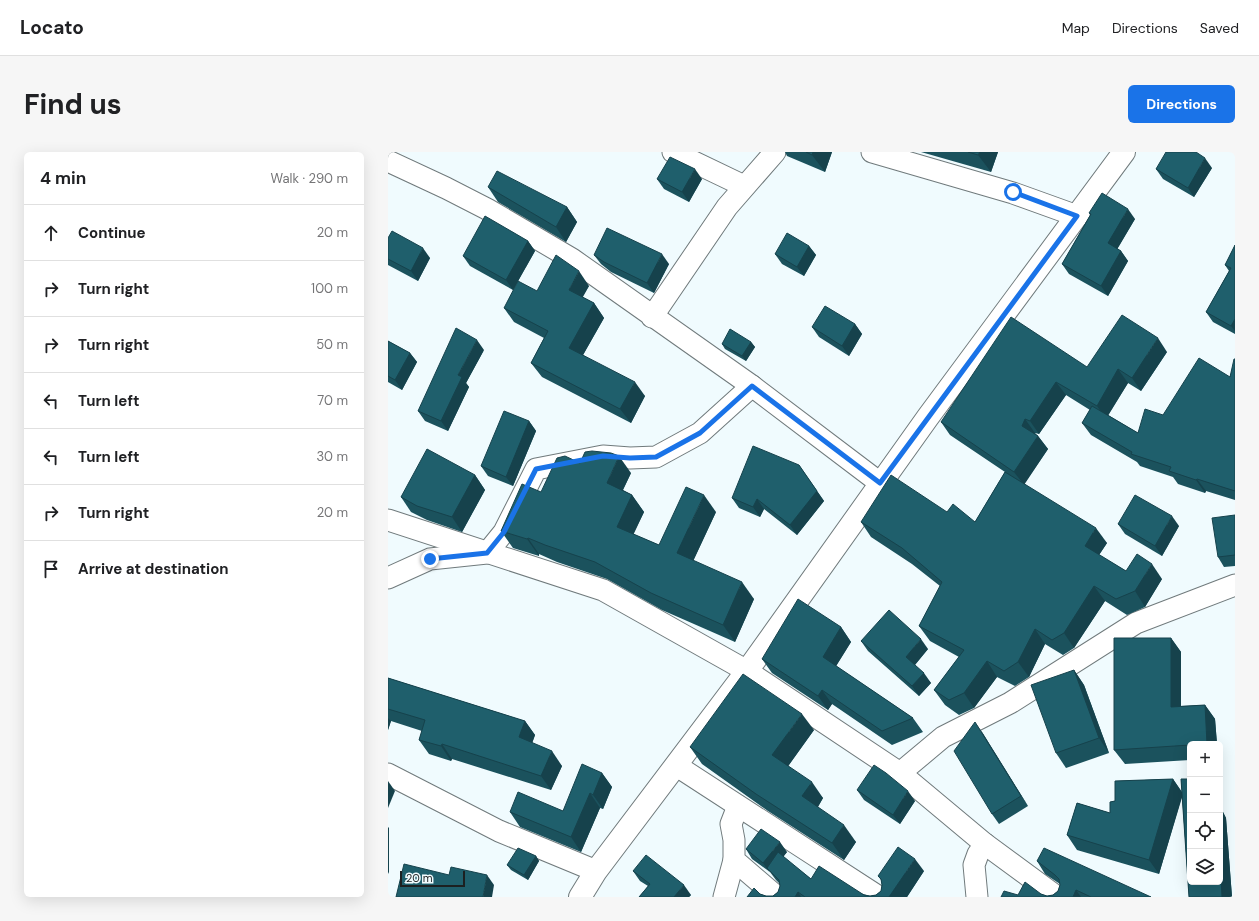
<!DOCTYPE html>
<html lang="en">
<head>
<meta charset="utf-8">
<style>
	:root { --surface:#fff; --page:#f6f6f6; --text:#202124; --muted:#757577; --line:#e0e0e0; --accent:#1a73e8 }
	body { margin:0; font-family:"DM Sans",sans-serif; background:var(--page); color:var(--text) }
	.controls { position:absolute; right:12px; bottom:12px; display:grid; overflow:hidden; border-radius:6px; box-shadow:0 4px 16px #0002 }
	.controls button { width:36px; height:36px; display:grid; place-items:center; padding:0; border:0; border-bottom:1px solid var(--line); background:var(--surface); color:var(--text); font:20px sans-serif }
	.scale { position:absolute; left:12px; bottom:10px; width:65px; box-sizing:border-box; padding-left:4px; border:2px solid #1c2021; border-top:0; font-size:11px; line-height:14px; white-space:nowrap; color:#1c2021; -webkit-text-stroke:3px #f0fbfe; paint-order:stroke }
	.stop { position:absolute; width:12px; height:12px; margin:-9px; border:3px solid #1a73e8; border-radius:50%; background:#fff }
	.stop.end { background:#1a73e8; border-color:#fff; box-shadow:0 1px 4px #0008 }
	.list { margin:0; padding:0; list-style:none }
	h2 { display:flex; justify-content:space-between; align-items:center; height:52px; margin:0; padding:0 16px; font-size:17px }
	h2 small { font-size:13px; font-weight:400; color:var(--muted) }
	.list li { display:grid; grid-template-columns:26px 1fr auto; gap:12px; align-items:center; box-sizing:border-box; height:56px; padding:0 16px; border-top:1px solid var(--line) }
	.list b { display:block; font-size:15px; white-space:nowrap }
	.list em { font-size:13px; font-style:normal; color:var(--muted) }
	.icon { flex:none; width:22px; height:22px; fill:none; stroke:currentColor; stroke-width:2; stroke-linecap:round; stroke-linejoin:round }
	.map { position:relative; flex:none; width:847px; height:745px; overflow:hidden; border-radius:6px }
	header { display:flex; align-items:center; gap:24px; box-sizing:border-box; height:56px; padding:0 20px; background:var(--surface); border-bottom:1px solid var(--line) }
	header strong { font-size:19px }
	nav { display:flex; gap:22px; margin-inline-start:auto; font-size:14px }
	.intro { display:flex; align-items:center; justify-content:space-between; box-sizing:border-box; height:96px; padding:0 24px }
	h1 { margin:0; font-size:28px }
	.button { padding:10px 18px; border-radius:6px; background:var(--accent); color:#fff; font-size:14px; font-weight:700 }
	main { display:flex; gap:24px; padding:0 24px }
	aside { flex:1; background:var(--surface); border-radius:6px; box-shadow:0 4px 16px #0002 }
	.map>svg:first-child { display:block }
</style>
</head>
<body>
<header>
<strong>Locato</strong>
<nav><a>Map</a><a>Directions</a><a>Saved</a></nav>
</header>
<div class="intro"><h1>Find us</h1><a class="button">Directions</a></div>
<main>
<aside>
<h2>4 min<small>Walk · 290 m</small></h2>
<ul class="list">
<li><svg class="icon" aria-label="ahead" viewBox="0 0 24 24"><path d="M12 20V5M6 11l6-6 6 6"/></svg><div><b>Continue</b></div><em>20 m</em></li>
<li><svg class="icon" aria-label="right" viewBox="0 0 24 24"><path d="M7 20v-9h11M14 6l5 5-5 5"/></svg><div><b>Turn right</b></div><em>100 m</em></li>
<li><svg class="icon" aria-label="right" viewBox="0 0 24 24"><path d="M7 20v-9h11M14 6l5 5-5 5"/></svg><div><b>Turn right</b></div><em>50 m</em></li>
<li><svg class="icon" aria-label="left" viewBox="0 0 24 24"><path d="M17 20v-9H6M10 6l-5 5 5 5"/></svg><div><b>Turn left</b></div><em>70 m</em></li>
<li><svg class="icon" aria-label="left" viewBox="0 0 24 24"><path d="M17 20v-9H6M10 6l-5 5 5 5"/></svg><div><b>Turn left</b></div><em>30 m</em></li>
<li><svg class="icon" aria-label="right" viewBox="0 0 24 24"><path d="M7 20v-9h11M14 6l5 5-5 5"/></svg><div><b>Turn right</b></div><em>20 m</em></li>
<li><svg class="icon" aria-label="arrive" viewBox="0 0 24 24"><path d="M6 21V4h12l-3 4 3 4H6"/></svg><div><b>Arrive at destination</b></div></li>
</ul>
</aside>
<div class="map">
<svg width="847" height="745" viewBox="0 0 847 745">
	<rect width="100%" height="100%" fill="#f0fbfe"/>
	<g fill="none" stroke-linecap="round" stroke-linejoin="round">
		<g stroke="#707a7c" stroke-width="23">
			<g id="street">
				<polyline points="285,0 356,34"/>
				<polyline points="484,0 625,41 689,64"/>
				<polyline points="0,9 58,36 99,57 184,107 364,234 492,331"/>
				<polyline points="264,165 339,55 387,0"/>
				<polyline points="0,368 215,438 359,519 512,621 597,692 669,745"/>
				<polyline points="0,426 42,407 99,401 116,380 148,317 215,304 242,306 268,305 312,281 364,234"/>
				<polyline points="289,614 491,745"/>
				<polyline points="512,621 555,585 622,551 748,471 847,433"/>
				<polyline points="0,622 111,679 208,719"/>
				<polyline points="350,654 343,672 346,688 346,708 389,745"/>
				<polyline points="336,745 346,708"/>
				<polyline points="589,745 586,713 590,702 597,692"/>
			</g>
		</g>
		<g stroke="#707a7c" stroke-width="24">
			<polyline id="secondary" points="192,745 208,719 359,519 540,265 736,0"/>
		</g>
		<use href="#street" stroke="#fff" stroke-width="21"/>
		<use href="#secondary" stroke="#fff" stroke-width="22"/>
	</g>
	<g fill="#1b525d">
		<polygon points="397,0 444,0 437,20 399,4"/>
		<polygon points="533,0 610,0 603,20"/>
		<polygon points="824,16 806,45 775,27 768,17"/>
		<polygon points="269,27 314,27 301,50 276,37"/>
		<polygon points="100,35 179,55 189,70 178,90 110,50"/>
		<polygon points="701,61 747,67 729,97 733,99 740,109 720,144 681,122 674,112 702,63"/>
		<polygon points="0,86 42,106 30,129 0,113"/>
		<polygon points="140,89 147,99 125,138 82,114 75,104"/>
		<polygon points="847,93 847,182 825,170 818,160 841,119 837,113"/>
		<polygon points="421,94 428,103 416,124 394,112 387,102"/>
		<polygon points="206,103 281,112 266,141 223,120 213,112"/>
		<polygon points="201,134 194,145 206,151 216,166 195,203 257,244 243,271 154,225 143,211 156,186 126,170 116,156 149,139"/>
		<polygon points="467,172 474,182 461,204 431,185 424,175"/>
		<polygon points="0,189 22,201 29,210 14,238 0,230"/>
		<polygon points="363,190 367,195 358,209 337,197 334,192"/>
		<polygon points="96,198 78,231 81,235 60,279 37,269 30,259"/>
		<polygon points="779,200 753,239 740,231 720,263 750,281 775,263 842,225 847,207 847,348 818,339 817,341 790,332 785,325 752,314 749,310 703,283 694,271 702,258 678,243 651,282 647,281 650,284 660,297 636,332 719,391 711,403 738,419 774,427 757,455 739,463 717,449 686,496 675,503 657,492 641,525 627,534 609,525 586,556 571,563 557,553 546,538 571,505 542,489 531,474 552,434 524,412 483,385 473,370 559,360 587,370 617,320 562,283 553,270 699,215"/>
		<polygon points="141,269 148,279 125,334 100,324 93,314"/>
		<polygon points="411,313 436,349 409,383 376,357 372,365 351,356 344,346"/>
		<polygon points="243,321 235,338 244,343 256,360 245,382 271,393 328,360 305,409 366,447 347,490 274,458 219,427 169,410 151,402 151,404 125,396 113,379 153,340"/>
		<polygon points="87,323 97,338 74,380 39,368 23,360 13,345"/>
		<polygon points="847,363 847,414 836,415 830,405"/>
		<polygon points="730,372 791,374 774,404 737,382"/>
		<polygon points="453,475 463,490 448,514 525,566 535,580 504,593 444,552 440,558 384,521 374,507"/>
		<polygon points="783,486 793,500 793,554 817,553 827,567 829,592 802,592 802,608 737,612 726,598"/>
		<polygon points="473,489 540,497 527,513 543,531 531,544 480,499"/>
		<polygon points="686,518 696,533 721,601 678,616 668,601"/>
		<polygon points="0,526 137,569 147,583 144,591 174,614 163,638 64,607 63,609 41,602 31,588 34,579 3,569 0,578"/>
		<polygon points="426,578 400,614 435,646 430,655 468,690 456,708 380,659 314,612 302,595"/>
		<polygon points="594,580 640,654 611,672 604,662"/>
		<polygon points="214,621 224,635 215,657 212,656 193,700 132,675 122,660 175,659"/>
		<polygon points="785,627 794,640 793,627 802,627 802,730 832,730 832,638 834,641 835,660 838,666 844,745 801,745 794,644 771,722 689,698 679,683 689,651 722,661 722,650 727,649 727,629"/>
		<polygon points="469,638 527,649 512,672 476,648"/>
		<polygon points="358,697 399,700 395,705 423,727 482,744 488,743 493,739 494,733 493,728 490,724 536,719 519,745 359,745 372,742 378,744 385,744 390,740 392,734 392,732 388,728 382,720 364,707"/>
		<polygon points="148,704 151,709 140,728 123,718 119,713"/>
		<polygon points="649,709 763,745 613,745 630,743 653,742 659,744 665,743 670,739 672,733 672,732 657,722"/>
		<polygon points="245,719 303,743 301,745 251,745 260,734 252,729"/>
	</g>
	<g fill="#16424c">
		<polygon points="425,0 444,0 437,20 424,3"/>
		<polygon points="592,0 610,0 603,20 590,3"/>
		<polygon points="817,6 824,16 806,45 800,36"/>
		<polygon points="307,17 314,27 301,50 294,40"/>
		<polygon points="179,55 189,70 178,90 168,75"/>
		<polygon points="740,57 747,67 727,101 720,91"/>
		<polygon points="140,89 147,99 125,138 118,128"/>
		<polygon points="421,94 428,103 416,124 409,115"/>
		<polygon points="35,96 42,106 30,129 23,119"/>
		<polygon points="733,99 740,109 720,144 713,134"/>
		<polygon points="274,102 281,112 266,141 259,131"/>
		<polygon points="191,119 201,134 191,152 181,138"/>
		<polygon points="206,151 216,166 191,210 181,196"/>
		<polygon points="847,167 847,179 843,174"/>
		<polygon points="467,172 474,182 461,204 454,194"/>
		<polygon points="770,186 779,200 753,239 744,226"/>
		<polygon points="89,188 96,198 78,231 81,235 60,279 53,269 70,223"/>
		<polygon points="363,190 367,195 358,209 354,204"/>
		<polygon points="22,201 29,210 14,238 7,228"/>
		<polygon points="730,217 740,231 718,267 709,254"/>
		<polygon points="247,230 257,244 243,271 232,257"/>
		<polygon points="668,230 678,243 651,282 642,269"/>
		<polygon points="637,267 647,281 644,288 634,274"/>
		<polygon points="141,269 148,279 125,334 118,325"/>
		<polygon points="650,284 660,297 636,333 626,320"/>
		<polygon points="231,304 243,321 230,348 219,331"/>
		<polygon points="87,323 97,338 74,380 64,365"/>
		<polygon points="809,327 818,339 817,341 808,328"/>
		<polygon points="429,339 436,349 409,383 402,373"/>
		<polygon points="244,343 256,360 241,392 229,375"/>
		<polygon points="316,343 328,360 301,418 289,401"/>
		<polygon points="369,347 376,357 372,365 365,355"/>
		<polygon points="784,364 791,374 774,404 767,394"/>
		<polygon points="708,376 719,391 707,409 697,394"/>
		<polygon points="140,386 151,402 151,404 139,387"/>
		<polygon points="764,412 774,427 757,455 747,439"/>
		<polygon points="354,430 366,447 347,490 335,473"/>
		<polygon points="706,434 717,449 686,496 676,481"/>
		<polygon points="453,475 463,490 445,519 435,505"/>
		<polygon points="647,477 657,492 641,525 630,510"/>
		<polygon points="783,486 793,500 793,569 783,555"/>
		<polygon points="533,487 540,497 525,515 518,505"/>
		<polygon points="599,509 609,525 586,556 576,541"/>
		<polygon points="686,518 696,533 721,601 711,586"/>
		<polygon points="536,521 543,531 531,544 524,534"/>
		<polygon points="434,538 444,552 440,558 430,544"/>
		<polygon points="817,553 827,567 829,592 819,592"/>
		<polygon points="414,562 426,578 396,620 384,603"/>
		<polygon points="0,566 3,569 0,578"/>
		<polygon points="137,569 147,583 141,600 131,585"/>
		<polygon points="587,570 594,580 640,654 633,644"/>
		<polygon points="54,592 64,607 63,609 53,594"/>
		<polygon points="164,599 174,614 163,638 153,624"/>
		<polygon points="214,621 224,635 215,657 205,643"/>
		<polygon points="785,627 795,642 771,722 761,708"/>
		<polygon points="0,629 7,639 0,656"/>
		<polygon points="424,630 435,646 426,661 414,644"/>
		<polygon points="832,638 834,641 835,660 838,666 844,745 834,745 832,708"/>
		<polygon points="520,639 527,649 512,672 505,663"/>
		<polygon points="202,641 212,656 193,700 183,685"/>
		<polygon points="456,673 468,690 456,708 444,691"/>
		<polygon points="0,675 1,676 1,722 0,720"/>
		<polygon points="392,690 399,700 383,720 379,716 382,721 375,711"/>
		<polygon points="148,704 151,709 140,728 136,723"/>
		<polygon points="527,707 536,719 519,745 501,745"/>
		<polygon points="99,723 106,733 104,745 95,745"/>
		<polygon points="296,733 303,743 301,745 286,745"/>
		<polygon points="688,738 693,745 685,745"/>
		<polygon points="410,740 413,745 407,745"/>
	</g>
	<g fill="#1f5f6c" stroke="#16424c">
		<polygon points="418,0 425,0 424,3"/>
		<polygon points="580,0 592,0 590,3"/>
		<polygon points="778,0 808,0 817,6 800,36 768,17"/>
		<polygon points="282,5 307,17 294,40 269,27"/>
		<polygon points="109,19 179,55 168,75 100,35"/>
		<polygon points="714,41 740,57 720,91 733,99 713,134 674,112 703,62 701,61"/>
		<polygon points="97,64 140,89 118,128 75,104"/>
		<polygon points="219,76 274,102 259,131 216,110 206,103"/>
		<polygon points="4,79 35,96 23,119 0,107 0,86"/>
		<polygon points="399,81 421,94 409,115 387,102"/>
		<polygon points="847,93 847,167 843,174 818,160 843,116 837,113"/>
		<polygon points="168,103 191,119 181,138 206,151 181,196 247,230 232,257 143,211 160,179 116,156 130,129 149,139"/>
		<polygon points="437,154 467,172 454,194 424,175"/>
		<polygon points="734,163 770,186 744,226 730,217 709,254 668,230 642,269 637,267 634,274 650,284 626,320 553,270 623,165 699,215"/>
		<polygon points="68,176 89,188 70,223 74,225 53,269 30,259"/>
		<polygon points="342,177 363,190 354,204 334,192"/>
		<polygon points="0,189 22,201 7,228 0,224"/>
		<polygon points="811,206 842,225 846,207 847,207 847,339 809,327 808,328 781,319 783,315 743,302 744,300 694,271 704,254 750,281 757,257 775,263"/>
		<polygon points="116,259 141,269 118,325 93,314"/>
		<polygon points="365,294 411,313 429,339 402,373 369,347 365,355 344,346"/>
		<polygon points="39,297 87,323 64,365 29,354 13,345"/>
		<polygon points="204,299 223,301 231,304 219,331 244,343 229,375 271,393 298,335 316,343 289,401 354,430 335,473 263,441 207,410 157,393 140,386 139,387 113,379 134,332 153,340 169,306 177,304 192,311 197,300"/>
		<polygon points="617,320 708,376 697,394 738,419 749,402 764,412 747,439 728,447 706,434 676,481 664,488 647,477 630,510 616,519 599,509 576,541 561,548 546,538 576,498 531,474 554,430 514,396 473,370 503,323 559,360 565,352 587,370"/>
		<polygon points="747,343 784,364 767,394 730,372"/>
		<polygon points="847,363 847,403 830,405 824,366"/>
		<polygon points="410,447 453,475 435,505 525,566 494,579 434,538 430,544 374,507"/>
		<polygon points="501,458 533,487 518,505 536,521 524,534 473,489"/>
		<polygon points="726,486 783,486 783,555 817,553 819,592 802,592 802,593 726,598"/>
		<polygon points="686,518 711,586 668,601 643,533"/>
		<polygon points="355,522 414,562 384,603 424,630 414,644 456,673 444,691 368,642 302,595"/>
		<polygon points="0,526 137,569 131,585 164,599 153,624 54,592 53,594 31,588 37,568 0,557"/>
		<polygon points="587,570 633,644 604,662 566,599"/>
		<polygon points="194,612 214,621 205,643 202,641 183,685 122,660 130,640 175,659"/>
		<polygon points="486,613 498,621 520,639 505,663 469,638"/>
		<polygon points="785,627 761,708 679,683 689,651 722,661 722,650 727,649 727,629"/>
		<polygon points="793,627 802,627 802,730 832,730 832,708 834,745 801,745"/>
		<polygon points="373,677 392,690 375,711 358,697"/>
		<polygon points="510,695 527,707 501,745 417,745 410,740 407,745 359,745 366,736 372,742 378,744 385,744 390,740 392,734 391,728 379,716 390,700 423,727 431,714 476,743 482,744 488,743 493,739 494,733 493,727 490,724"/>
		<polygon points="130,696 148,704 136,723 119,713"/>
		<polygon points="656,696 763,745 703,745 688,738 685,745 613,745 616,739 630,743 637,730 653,742 659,744 665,743 670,739 672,733 671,727 667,723 649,709"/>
		<polygon points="258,703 296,733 286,745 251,745 262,732 245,719"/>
		<polygon points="16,712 61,723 63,715 99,723 95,745 8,745"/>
	</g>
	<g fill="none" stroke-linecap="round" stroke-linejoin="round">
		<polyline stroke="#1a73e8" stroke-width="5" points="42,407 99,401 116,380 148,317 215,304 242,306 268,305 312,281 364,234 492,331 689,64 625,40"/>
	</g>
</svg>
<div class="controls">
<button>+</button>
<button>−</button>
<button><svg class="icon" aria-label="locate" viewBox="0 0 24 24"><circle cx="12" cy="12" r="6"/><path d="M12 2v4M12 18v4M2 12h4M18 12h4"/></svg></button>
<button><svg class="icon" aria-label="layers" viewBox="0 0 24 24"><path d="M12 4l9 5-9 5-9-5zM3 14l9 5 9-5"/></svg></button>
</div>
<div class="scale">20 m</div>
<div class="stop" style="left:625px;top:40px"></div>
<div class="stop end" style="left:42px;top:407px"></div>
</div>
</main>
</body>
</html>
